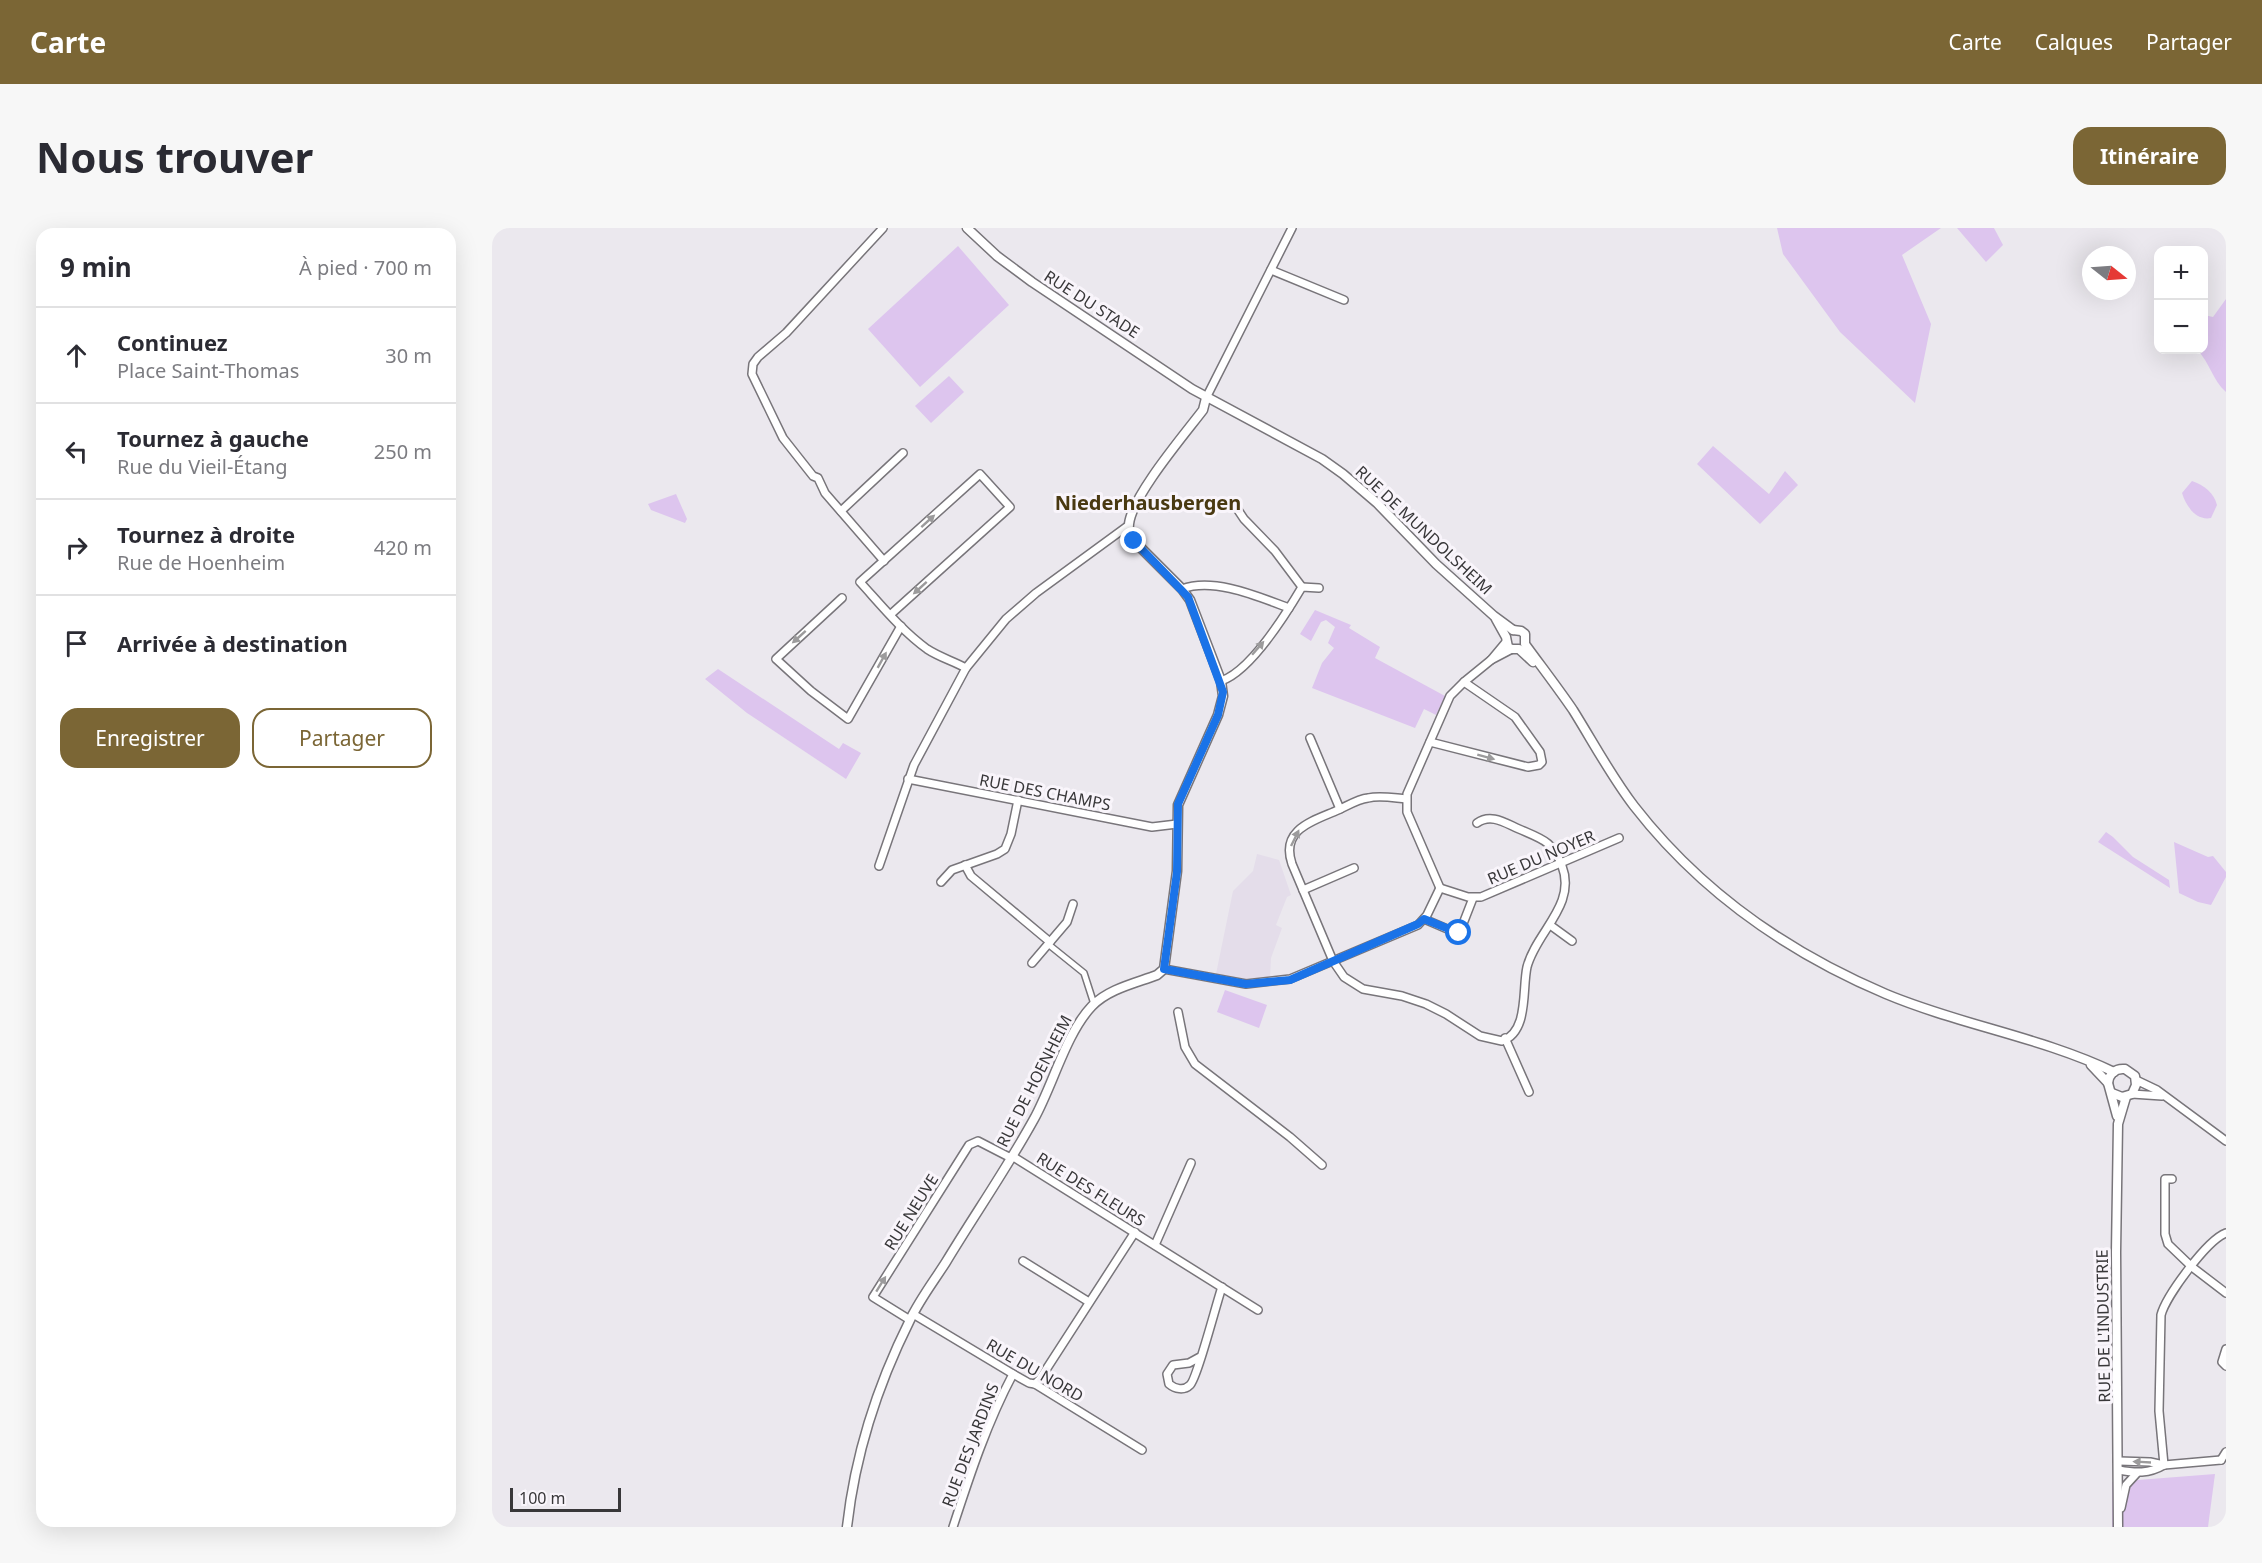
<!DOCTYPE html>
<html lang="fr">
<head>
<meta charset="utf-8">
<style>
	:root { --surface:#fff; --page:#f7f7f7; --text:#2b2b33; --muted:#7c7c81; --line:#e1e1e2; --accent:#7b6635 }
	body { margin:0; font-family:"Noto Sans",sans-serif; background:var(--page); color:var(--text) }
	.controls { position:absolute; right:18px; top:18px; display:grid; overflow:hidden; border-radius:12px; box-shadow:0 6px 24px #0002 }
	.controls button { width:54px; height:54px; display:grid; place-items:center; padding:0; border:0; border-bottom:2px solid var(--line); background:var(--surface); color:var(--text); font:30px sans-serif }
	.compass { position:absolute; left:1590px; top:18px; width:54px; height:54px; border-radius:50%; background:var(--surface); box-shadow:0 6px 24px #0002; rotate:107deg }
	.scale { position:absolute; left:18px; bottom:15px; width:111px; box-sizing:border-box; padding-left:6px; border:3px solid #383739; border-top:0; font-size:16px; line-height:21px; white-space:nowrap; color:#383739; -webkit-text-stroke:4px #f9f5fb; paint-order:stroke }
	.stop { position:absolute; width:18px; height:18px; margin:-14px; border:4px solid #1a73e8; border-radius:50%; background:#fff }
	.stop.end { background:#1a73e8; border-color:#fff; box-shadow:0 2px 6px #0008 }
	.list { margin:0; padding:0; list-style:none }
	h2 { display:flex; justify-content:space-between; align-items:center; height:78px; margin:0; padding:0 24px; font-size:26px }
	h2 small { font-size:20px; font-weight:400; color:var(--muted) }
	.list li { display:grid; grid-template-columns:39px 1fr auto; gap:18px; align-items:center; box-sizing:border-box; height:96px; padding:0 24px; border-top:2px solid var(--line) }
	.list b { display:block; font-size:22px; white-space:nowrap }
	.list p { margin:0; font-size:20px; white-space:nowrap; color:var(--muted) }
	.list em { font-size:20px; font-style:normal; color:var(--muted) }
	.actions { display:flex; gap:12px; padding:18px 24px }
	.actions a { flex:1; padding:14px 0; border:2px solid var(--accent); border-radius:18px; text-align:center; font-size:21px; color:var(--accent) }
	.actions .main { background:var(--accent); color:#fff }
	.icon { flex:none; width:33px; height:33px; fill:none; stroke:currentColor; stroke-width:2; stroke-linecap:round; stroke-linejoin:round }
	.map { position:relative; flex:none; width:1734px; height:1299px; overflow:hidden; border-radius:18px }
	header { display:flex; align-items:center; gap:36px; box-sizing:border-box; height:84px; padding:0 30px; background:var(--accent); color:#fff }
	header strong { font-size:28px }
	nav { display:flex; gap:33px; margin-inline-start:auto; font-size:21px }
	.intro { display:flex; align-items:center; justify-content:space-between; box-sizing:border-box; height:144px; padding:0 36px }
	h1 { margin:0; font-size:42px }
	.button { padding:15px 27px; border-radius:18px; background:var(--accent); color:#fff; font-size:21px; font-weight:700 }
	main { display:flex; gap:36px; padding:0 36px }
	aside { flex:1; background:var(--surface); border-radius:18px; box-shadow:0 6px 24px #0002 }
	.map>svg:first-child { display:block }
</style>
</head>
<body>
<header>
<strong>Carte</strong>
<nav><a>Carte</a><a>Calques</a><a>Partager</a></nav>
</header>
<div class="intro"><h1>Nous trouver</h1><a class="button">Itinéraire</a></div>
<main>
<aside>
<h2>9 min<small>À pied · 700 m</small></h2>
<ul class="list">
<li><svg class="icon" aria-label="ahead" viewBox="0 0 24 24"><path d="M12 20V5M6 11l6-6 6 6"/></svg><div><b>Continuez</b><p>Place Saint-Thomas</p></div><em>30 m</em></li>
<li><svg class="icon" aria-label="left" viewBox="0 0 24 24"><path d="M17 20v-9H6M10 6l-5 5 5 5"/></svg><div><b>Tournez à gauche</b><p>Rue du Vieil-Étang</p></div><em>250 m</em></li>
<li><svg class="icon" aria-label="right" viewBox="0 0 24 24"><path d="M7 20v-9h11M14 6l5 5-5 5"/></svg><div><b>Tournez à droite</b><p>Rue de Hoenheim</p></div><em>420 m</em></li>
<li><svg class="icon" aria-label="arrive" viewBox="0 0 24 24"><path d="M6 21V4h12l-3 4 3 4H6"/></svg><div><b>Arrivée à destination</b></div></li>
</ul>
<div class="actions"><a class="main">Enregistrer</a><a>Partager</a></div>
</aside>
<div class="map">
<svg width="1734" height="1299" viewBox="0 0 1734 1299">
	<rect width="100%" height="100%" fill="#ebe8ee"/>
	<polygon fill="#e4ddea" points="765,626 787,632 799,667 795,669 784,697 790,700 779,730 778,750 752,751 724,746 741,663 761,643"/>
	<g fill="#ddc5ee">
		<polygon points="1285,0 1449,0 1410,27 1439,96 1423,175 1348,104 1291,26"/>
		<polygon points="1465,0 1502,0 1511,17 1494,34"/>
		<polygon points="466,18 517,77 428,159 376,101"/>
		<path d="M1734 71V164C1720 152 1718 134 1705 122H1712V87L1721 89Z"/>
		<polygon points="457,148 472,164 439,195 423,178"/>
		<polygon points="1221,218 1277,266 1293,243 1306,257 1268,296 1205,236"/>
		<path d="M1700 253C1712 257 1722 265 1725 277L1719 290C1704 293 1694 278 1690 265Z"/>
		<polygon points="184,266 195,291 193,295 159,282 156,276"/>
		<polygon points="823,382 859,397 857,400 888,419 883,430 953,468 944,487 932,481 923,500 820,460 830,435 842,420 836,415 843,399 834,392 829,394 819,413 808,406"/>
		<polygon points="226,441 347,521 351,515 369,525 354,551 255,485 213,451"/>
		<polygon points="1614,604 1621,609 1641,629 1677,652 1678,660 1606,614"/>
		<polygon points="1682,614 1716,629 1721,628 1734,644 1734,649 1719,677 1706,674 1687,665"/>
		<polygon points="733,762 775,777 767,800 725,784"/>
		<polygon points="1723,1246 1716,1299 1620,1299 1620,1254"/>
	</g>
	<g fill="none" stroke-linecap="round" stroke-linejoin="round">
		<g stroke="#78757a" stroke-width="8">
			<polyline id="pedestrian" points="556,716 592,745 602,776"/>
		</g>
		<g stroke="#78757a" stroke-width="10">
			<g id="minor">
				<polyline points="391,0 294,105 266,129 261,136 260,146 291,210 321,248 326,250 333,265 392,333"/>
				<polyline points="779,42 852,72"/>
				<polyline points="714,170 800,0"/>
				<polyline points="744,279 752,291 783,323 810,359"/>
				<polyline points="349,283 411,225"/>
				<path d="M690 361C722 349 767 369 797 380"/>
				<polyline points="350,370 284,431 319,463 356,491 409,398"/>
				<path d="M398 387 518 279 488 246 368 354C389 377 410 403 435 421 447 429 461 433 474 440"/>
				<polyline points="1014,414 999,432 1020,421"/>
				<path d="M729 453C759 443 794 386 810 359L827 360"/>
				<polyline points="818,510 848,581"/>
				<polyline points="938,514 1036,539 1047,537 1050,534 1048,524 1023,489 972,454"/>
				<polyline points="416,551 660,599 685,596"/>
				<path d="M914 571C902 570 888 567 876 570 866 571 855 578 846 582 821 593 788 601 800 636L841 733 852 749 871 761 910 768 934 776 954 786 988 808 1010 813C1037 804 1030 761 1035 739 1044 704 1085 677 1070 638 1061 613 1050 611 1027 601 1013 595 999 585 985 595"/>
				<polyline points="473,637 479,648 558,714"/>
				<polyline points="387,638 422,537 474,440 514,391 544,365 637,297"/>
				<polyline points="449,654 460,642 505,626 513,621 519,606 526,572"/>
				<polyline points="948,660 915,584 915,566 958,468 972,454 999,432"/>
				<polyline points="811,662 862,640"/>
				<polyline points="932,691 967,706 981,670"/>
				<polyline points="1058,697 1080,713"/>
				<polyline points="540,735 575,694 581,676"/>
				<polyline points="672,741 754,756 798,751 926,697 935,687 948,660 976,669 989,669 1127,610"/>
				<polyline points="686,784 693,819 703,836 798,909 830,937"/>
				<polyline points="1013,810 1037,864"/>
				<polyline points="1644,852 1665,862 1734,913"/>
				<polyline points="1640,866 1670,868"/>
				<polyline points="520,928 766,1082"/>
				<polyline points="1680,951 1673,951 1673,1006 1676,1016 1700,1039 1734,1065"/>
				<polyline points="663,1017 699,935"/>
				<polyline points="531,1033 597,1074"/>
				<polyline points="421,1086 521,1146 537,1155 543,1156 650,1222"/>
				<polyline points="418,1092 381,1069 477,917 486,913 519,930"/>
				<polyline points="1734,1121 1730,1134 1734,1138"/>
				<path d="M708 1129 697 1135 681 1137 675 1146 677 1156C683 1161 692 1163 698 1157 705 1151 725 1073 730 1059"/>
				<polyline points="543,1156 548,1151 643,1004"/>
				<polyline points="1729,1232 1734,1224"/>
				<polyline points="1627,1233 1658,1234 1672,1237 1729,1232"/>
				<path d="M1672 1237 1667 1183 1669 1087C1674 1068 1715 1012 1734 1005"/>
				<path d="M1627 1242C1643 1245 1657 1246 1672 1237"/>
				<polyline points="1629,1280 1634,1257 1645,1245"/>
				<path d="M461 1299C478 1247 495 1195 521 1146"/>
			</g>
		</g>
		<g stroke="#78757a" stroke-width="11">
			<g id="tertiary">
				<polyline points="475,0 505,28 540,54 700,161 830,231 851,246 885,275 944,336 1002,388 1021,402"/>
				<polyline points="1004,391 1014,409 1016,419 1020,421 1027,421 1041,434"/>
				<path d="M1021 402 1029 403 1033 406V416C1049 438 1066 460 1081 482 1101 514 1119 548 1142 578 1208 663 1295 724 1394 766 1468 797 1549 809 1622 844"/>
				<polyline points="1599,837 1616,855 1625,888"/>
				<path d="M1616 855C1617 846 1623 840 1633 841L1643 848 1644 857 1640 866 1630 869 1620 865"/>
				<path d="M355 1299C363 1227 386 1156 418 1092 428 1071 442 1053 454 1034 483 986 515 940 542 891 561 857 574 805 600 778 616 761 644 755 665 747L672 741 685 643 686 577 726 487 731 468 729 453 698 372 690 361 642 313C638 307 636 303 637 296 640 268 692 207 711 182L714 170"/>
				<polyline points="1626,1299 1624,1024 1626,896 1634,869"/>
			</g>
		</g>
		<use href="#pedestrian" stroke="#fff" stroke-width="5"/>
		<use href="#minor" stroke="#fff" stroke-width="7"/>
		<use href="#tertiary" stroke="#fff" stroke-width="8"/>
	</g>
	<defs><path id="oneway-solid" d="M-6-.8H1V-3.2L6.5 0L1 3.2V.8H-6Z" transform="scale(1.5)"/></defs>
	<g fill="#9c9b9c">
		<use href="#oneway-solid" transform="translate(436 293) rotate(-42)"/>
		<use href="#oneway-solid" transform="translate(428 360) rotate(138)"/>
		<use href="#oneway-solid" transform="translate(307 409) rotate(138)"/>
		<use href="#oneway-solid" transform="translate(766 420) rotate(-49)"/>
		<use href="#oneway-solid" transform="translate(390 432) rotate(-61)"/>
		<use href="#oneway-solid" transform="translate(994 529) rotate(15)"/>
		<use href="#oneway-solid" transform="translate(803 610) rotate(-64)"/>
		<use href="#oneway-solid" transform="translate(389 1056) rotate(-58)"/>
		<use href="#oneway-solid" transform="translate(1650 1234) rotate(-177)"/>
	</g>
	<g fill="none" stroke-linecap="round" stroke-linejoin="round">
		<polyline stroke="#1a73e8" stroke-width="8" points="642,313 696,369 731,464 726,487 686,576 685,644 672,741 754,756 798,752 926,696 932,691 967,705"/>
	</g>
	<g text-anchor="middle" stroke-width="6" stroke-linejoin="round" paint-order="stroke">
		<g font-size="16" fill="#383739" stroke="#f9f5fb">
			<text transform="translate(600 76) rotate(33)" y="6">RUE DU STADE</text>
			<text transform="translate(932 302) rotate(43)" y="6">RUE DE MUNDOLSHEIM</text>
			<text transform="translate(553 564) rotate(11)" y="6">RUE DES CHAMPS</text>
			<text transform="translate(1049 629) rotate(-23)" y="6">RUE DU NOYER</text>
			<text transform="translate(542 853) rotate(-63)" y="6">RUE DE HOENHEIM</text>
			<text transform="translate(599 961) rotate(32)" y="6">RUE DES FLEURS</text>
			<text transform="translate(419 984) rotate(-58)" y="6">RUE NEUVE</text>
			<text transform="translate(1611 1098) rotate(-91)" y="6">RUE DE L'INDUSTRIE</text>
			<text transform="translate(543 1142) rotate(30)" y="6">RUE DU NORD</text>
			<text transform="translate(478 1217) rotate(-69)" y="6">RUE DES JARDINS</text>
		</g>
		<g font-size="20" font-weight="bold" fill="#493911" stroke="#f9f5fb">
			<text x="656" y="282">Niederhausbergen</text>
		</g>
	</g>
</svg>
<div class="controls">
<button>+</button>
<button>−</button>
</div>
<svg class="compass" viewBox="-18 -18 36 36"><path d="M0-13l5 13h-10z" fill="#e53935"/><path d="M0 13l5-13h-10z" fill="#7c7c81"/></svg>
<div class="scale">100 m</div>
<div class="stop" style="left:967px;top:705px"></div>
<div class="stop end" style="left:642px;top:313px"></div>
</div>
</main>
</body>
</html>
